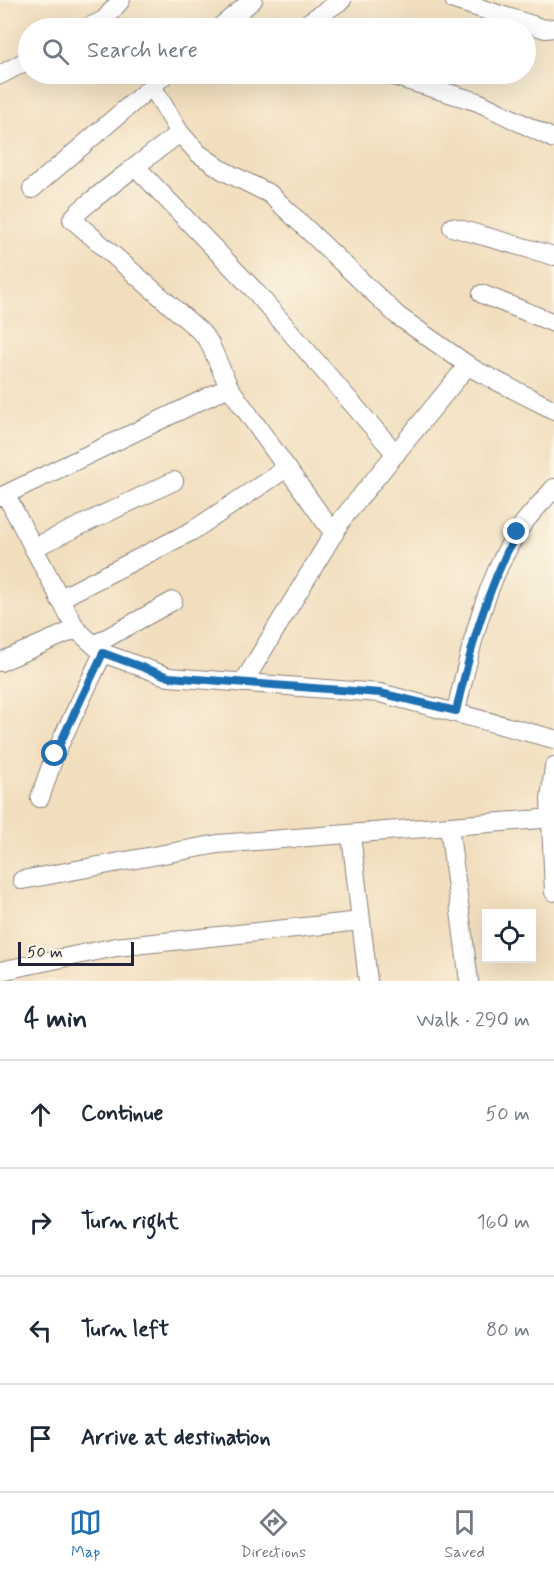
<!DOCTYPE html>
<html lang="en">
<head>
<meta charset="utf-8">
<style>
	:root { --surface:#fff; --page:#f2f2f3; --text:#1f2937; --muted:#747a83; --line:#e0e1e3; --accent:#1f6fb2 }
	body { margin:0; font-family:Mynerve,sans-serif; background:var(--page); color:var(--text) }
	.controls { position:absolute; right:18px; bottom:18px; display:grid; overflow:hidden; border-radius:0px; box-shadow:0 6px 24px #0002 }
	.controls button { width:54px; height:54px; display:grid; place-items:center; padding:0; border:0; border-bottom:2px solid var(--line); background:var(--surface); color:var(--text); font:30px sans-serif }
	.scale { position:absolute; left:18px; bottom:15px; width:116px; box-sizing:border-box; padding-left:6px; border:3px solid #22223b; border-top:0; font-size:16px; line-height:21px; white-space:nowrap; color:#22223b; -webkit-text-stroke:4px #fcf5e5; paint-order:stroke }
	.stop { position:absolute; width:18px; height:18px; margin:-14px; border:4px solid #1f6fb2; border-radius:50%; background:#fff }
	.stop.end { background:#1f6fb2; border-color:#fff; box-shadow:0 2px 6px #0008 }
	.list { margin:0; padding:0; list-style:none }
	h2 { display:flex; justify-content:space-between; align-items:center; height:78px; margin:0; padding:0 24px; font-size:26px }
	h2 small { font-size:20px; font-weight:400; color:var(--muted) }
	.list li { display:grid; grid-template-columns:39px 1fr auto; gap:18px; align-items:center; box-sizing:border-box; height:108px; padding:0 24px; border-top:2px solid var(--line) }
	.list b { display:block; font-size:22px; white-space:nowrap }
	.list em { font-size:20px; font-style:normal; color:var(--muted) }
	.icon { flex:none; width:33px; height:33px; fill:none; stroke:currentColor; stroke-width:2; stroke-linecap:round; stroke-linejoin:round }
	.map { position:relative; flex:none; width:554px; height:981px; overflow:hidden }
	.search { position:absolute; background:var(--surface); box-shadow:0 6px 24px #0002; left:18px; right:18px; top:18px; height:66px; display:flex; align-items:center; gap:15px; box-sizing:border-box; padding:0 21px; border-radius:33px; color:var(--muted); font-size:22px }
	.sheet { height:510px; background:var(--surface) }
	nav { display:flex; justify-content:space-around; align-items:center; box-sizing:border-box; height:84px; border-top:2px solid var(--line); background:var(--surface); font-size:16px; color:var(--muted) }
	nav a { display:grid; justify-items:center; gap:3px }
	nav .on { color:var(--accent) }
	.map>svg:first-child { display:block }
</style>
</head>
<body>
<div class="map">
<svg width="554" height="981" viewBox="0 0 554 981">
	<rect width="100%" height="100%" fill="#fcf5e5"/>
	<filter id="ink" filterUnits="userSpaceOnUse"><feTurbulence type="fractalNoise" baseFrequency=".0167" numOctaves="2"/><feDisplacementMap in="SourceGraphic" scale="12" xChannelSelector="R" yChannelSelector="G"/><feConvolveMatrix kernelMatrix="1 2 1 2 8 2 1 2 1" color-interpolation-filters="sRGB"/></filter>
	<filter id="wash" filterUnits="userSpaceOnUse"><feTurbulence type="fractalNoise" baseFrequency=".008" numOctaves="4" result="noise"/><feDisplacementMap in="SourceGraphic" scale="24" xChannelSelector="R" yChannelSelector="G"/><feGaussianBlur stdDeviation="1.35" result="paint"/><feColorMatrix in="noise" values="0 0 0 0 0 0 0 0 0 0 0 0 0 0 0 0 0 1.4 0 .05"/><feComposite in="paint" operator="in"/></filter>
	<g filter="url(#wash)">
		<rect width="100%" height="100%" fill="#f1debe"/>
	</g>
	<g filter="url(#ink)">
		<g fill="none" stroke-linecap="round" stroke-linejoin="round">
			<g stroke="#8a807c" stroke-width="20">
				<g id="minor">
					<polyline points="454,0 545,29 554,28"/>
					<polyline points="87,28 104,20 121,0"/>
					<polyline points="219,28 253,0"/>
					<polyline points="300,28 342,0"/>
					<polyline points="386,74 478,102 554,139"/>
					<polyline points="0,75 28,60"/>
					<polyline points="152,86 180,133 198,153 222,170 270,194 398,316 475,370 554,410"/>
					<path d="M180 133C165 144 74 212 72 219L201 332 209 342 229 387 334 534"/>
					<polyline points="137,168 254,290 396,454"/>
					<polyline points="32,189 166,74"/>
					<polyline points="452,227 554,256"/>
					<polyline points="482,294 554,323"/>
					<polyline points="6,495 76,629 103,653 169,677 380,693 554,739"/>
					<polyline points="0,497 229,387"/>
					<polyline points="33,548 174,481"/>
					<polyline points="59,599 192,531 287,468"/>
					<polyline points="94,645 173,601"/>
					<polyline points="0,662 76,629"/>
					<polyline points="243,683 343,518 468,365"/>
					<path d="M456 711C470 651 483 588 516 534 526 517 542 503 554 488"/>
					<polyline points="554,766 550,799 554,892"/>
					<polyline points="40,798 55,754 103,653"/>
					<polyline points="449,826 469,981"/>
					<polyline points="351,835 368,981"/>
					<polyline points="22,880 218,844 554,818"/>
					<polyline points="0,971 116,947 361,921"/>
				</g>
			</g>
			<use href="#minor" stroke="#fff" stroke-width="18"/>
		</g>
	</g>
	<g fill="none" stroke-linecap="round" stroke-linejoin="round" filter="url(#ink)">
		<path stroke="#1f6fb2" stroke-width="8" d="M55 754 103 653 169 677 380 693 456 711C471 647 486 591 517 532"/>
	</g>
</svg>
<div class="controls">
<button><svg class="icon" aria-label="locate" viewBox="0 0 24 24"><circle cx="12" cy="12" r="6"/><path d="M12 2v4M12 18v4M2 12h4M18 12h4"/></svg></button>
</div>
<div class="scale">50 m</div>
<div class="stop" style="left:55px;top:754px"></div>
<div class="stop end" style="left:517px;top:532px"></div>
<div class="search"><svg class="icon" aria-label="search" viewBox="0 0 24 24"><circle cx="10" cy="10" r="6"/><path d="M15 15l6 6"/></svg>Search here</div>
</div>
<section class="sheet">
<h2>4 min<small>Walk · 290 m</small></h2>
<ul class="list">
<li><svg class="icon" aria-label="ahead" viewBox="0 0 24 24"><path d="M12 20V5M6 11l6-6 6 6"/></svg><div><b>Continue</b></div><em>50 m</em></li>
<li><svg class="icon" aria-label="right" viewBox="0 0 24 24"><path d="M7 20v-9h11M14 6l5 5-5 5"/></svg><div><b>Turn right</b></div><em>160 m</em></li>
<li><svg class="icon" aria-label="left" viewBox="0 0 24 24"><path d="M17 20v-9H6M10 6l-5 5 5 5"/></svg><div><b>Turn left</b></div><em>80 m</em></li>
<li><svg class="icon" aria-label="arrive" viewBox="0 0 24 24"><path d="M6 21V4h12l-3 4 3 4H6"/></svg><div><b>Arrive at destination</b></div></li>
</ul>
</section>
<nav>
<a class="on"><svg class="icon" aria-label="map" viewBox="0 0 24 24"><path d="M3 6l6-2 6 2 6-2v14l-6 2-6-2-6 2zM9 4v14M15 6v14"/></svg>Map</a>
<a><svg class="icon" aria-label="directions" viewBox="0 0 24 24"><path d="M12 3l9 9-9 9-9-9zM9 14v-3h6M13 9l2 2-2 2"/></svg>Directions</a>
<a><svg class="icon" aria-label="saved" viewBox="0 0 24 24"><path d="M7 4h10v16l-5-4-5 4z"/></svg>Saved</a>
</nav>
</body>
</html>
